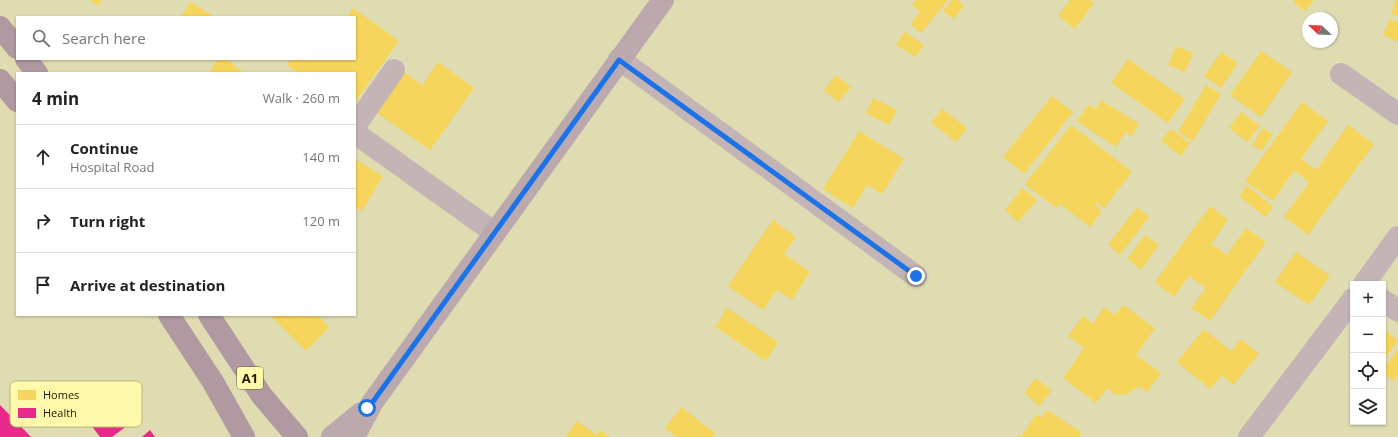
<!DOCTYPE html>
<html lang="en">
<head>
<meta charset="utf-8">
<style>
	:root { --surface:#fff; --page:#f2f2f2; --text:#222; --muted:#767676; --line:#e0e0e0 }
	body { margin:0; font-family:"Open Sans",sans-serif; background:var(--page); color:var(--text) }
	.controls { position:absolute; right:12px; bottom:12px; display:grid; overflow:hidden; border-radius:0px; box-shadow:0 1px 3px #0004 }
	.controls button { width:36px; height:36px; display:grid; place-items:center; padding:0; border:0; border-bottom:1px solid var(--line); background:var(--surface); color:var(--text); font:20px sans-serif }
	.compass { position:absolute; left:1302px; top:12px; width:36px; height:36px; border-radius:50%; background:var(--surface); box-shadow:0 1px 3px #0004; rotate:293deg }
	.stop { position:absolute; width:12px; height:12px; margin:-9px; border:3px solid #1a73e8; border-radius:50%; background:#fff }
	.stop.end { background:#1a73e8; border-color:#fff; box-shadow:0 1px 4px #0008 }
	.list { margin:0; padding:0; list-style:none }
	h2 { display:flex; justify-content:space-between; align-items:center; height:52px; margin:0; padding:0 16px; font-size:17px }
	h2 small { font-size:13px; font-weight:400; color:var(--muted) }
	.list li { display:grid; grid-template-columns:26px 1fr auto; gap:12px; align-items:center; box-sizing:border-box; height:64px; padding:0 16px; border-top:1px solid var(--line) }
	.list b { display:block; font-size:15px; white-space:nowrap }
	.list p { margin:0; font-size:13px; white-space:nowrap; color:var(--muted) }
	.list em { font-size:13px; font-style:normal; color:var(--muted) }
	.icon { flex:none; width:22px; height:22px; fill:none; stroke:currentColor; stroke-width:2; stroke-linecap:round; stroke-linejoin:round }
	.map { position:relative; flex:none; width:1398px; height:437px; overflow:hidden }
	.search { position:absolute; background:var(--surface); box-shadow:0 1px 3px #0004; left:16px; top:16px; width:340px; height:44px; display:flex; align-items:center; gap:10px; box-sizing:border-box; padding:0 14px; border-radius:0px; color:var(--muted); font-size:15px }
	.panel { position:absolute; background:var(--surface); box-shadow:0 1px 3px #0004; left:16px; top:72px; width:340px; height:244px; border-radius:0px }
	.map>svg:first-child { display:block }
</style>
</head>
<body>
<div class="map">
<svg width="1398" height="437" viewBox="0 0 1398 437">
	<rect width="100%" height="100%" fill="#dfdcb1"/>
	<g fill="#f6d55c">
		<polygon points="90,0 102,0 98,6"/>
		<polygon points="916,0 948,0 921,33 910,24 920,12 912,5"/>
		<polygon points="952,0 958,0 964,5 954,19 943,11"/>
		<polygon points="1070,0 1090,0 1094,3 1075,29 1058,16"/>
		<polygon points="1295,0 1314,0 1305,11 1293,3"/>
		<polygon points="1396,0 1398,0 1398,16 1391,14"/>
		<polygon points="190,2 212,15 211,17 181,17"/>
		<polygon points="353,8 399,41 355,102 355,73 298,73 287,65 291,59 355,59 355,17 347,17"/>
		<polygon points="1390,19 1398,22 1398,42 1383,35"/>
		<polygon points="904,32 924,45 916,57 896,45"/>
		<polygon points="1176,46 1193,53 1185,72 1168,65"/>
		<polygon points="1261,51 1292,72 1261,117 1230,95"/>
		<polygon points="1221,52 1238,63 1221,88 1204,76"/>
		<polygon points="219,59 226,59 244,73 214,73 210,70"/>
		<polygon points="1128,59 1185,99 1168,123 1111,83"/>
		<polygon points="438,62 474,88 430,150 376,112 404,72 422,85"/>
		<polygon points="836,75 851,87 838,102 824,90"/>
		<polygon points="1206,85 1221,94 1193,141 1178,132"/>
		<polygon points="1052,96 1073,112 1024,174 1003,157"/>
		<polygon points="873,98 897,110 889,125 866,113"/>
		<polygon points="1101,100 1139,124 1132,136 1125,132 1116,147 1077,121 1088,105 1096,109"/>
		<polygon points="1302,102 1328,121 1301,159 1316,170 1348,125 1374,144 1308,235 1284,217 1309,182 1294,171 1273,201 1245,181"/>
		<polygon points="942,109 967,128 956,142 931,123"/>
		<polygon points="1241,112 1260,126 1248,142 1229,128"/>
		<polygon points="1071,125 1132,172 1104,208 1097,203 1095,205 1102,211 1090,227 1060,204 1056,208 1025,184"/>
		<polygon points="1263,128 1273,134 1262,151 1252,145"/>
		<polygon points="1171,129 1190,143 1181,156 1161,141"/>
		<polygon points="859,131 904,159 882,194 867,185 853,208 823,189"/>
		<polygon points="355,159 383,176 362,211 355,207"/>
		<polygon points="1247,185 1273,207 1265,217 1239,196"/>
		<polygon points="1023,188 1037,200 1018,222 1005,210"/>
		<polygon points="1210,206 1228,220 1211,244 1227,255 1246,228 1266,242 1210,321 1191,308 1206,288 1189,276 1174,297 1155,282"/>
		<polygon points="1137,207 1149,217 1120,255 1108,245"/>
		<polygon points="773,220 796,237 784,254 810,272 792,300 777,290 763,310 728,286"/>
		<polygon points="1145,235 1159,245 1141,270 1127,259"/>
		<polygon points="1296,252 1330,276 1309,305 1275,282"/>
		<polygon points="1123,305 1155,328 1136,355 1161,373 1147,392 1139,386 1128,394 1116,395 1107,388 1096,403 1063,378 1084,348 1068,336 1083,316 1093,324 1104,307 1115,315"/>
		<polygon points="727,308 778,342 766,361 715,327"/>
		<polygon points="270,315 317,315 329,327 306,351"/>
		<polygon points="1204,329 1231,351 1241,339 1259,354 1233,385 1222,375 1210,389 1177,362"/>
		<polygon points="1385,330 1398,341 1383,361 1383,333"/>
		<polygon points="1398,349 1398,375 1394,381 1383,373 1383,369"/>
		<polygon points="1036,378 1052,391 1039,406 1024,393"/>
		<polygon points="681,407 716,434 714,437 677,437 665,428"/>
		<polygon points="1047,410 1082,433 1079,437 1016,437 1018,435 1021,437 1036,414 1042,418"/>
		<polygon points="576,421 597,435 600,430 610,437 566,437"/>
	</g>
	<g fill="#e7298a">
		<polygon points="114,381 140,416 112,437 100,437 78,408"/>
		<polygon points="0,405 31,437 0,437"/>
		<polygon points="150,430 155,437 142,437"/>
	</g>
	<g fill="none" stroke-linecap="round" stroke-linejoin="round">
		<g stroke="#c4b4b6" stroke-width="22">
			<polyline points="619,59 916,276"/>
			<polyline points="1341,74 1398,114"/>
			<polyline points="355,126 394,70"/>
			<polyline points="355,133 495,233"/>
			<polyline points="1364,284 1398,237"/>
			<polyline points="1383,300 1398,311"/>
			<polyline points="1249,437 1353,299"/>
		</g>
		<g stroke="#bca9ae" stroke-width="22">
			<polyline points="332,437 361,413"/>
			<polyline points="354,437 372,403 663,0"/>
		</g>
		<g stroke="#b099a0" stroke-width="22">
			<polyline points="0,27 17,48"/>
			<polyline points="26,59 37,73"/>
			<polyline points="0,80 17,101"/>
			<polyline points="169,315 213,382 244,437"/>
			<polyline points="209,315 262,396 297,437"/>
		</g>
	</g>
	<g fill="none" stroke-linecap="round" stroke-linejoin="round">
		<polyline stroke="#1a73e8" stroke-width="5" points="367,408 372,403 619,60 916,276"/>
	</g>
	<g text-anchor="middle" stroke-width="4" stroke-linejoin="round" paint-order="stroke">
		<rect fill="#fffaab" stroke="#605c33" stroke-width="1" x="237" y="367" width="26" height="22" rx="3"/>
		<g font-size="13" font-weight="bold" fill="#1c1900">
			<text x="250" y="383">A1</text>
		</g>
	</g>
	<rect x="10" y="381" width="132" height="46" rx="6" fill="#fffaab" stroke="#bbb678" stroke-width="1"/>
	<rect x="18" y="390" width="18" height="10" fill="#f6d55c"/>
	<rect x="18" y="408" width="18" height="10" fill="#e7298a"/>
	<g font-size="11" fill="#1c1900">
		<text x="43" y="399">Homes</text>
		<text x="43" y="417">Health</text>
	</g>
</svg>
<div class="controls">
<button>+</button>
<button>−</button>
<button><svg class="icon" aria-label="locate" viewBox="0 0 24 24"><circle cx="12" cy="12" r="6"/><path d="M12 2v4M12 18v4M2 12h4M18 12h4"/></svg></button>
<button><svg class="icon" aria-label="layers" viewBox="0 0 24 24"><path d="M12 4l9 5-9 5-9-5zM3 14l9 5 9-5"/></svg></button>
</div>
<svg class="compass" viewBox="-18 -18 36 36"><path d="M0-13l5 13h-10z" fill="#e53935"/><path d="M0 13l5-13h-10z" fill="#767676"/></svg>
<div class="stop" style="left:367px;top:408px"></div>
<div class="stop end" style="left:916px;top:276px"></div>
<div class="search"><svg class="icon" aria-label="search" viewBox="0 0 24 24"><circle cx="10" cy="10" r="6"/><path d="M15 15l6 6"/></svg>Search here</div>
<section class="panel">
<h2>4 min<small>Walk · 260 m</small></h2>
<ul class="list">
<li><svg class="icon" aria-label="ahead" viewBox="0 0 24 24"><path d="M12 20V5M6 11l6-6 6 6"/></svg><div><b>Continue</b><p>Hospital Road</p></div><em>140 m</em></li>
<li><svg class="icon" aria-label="right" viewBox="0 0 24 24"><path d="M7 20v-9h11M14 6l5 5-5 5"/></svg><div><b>Turn right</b></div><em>120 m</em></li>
<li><svg class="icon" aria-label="arrive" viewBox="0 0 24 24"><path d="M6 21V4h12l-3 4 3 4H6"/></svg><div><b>Arrive at destination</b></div></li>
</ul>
</section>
</div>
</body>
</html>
